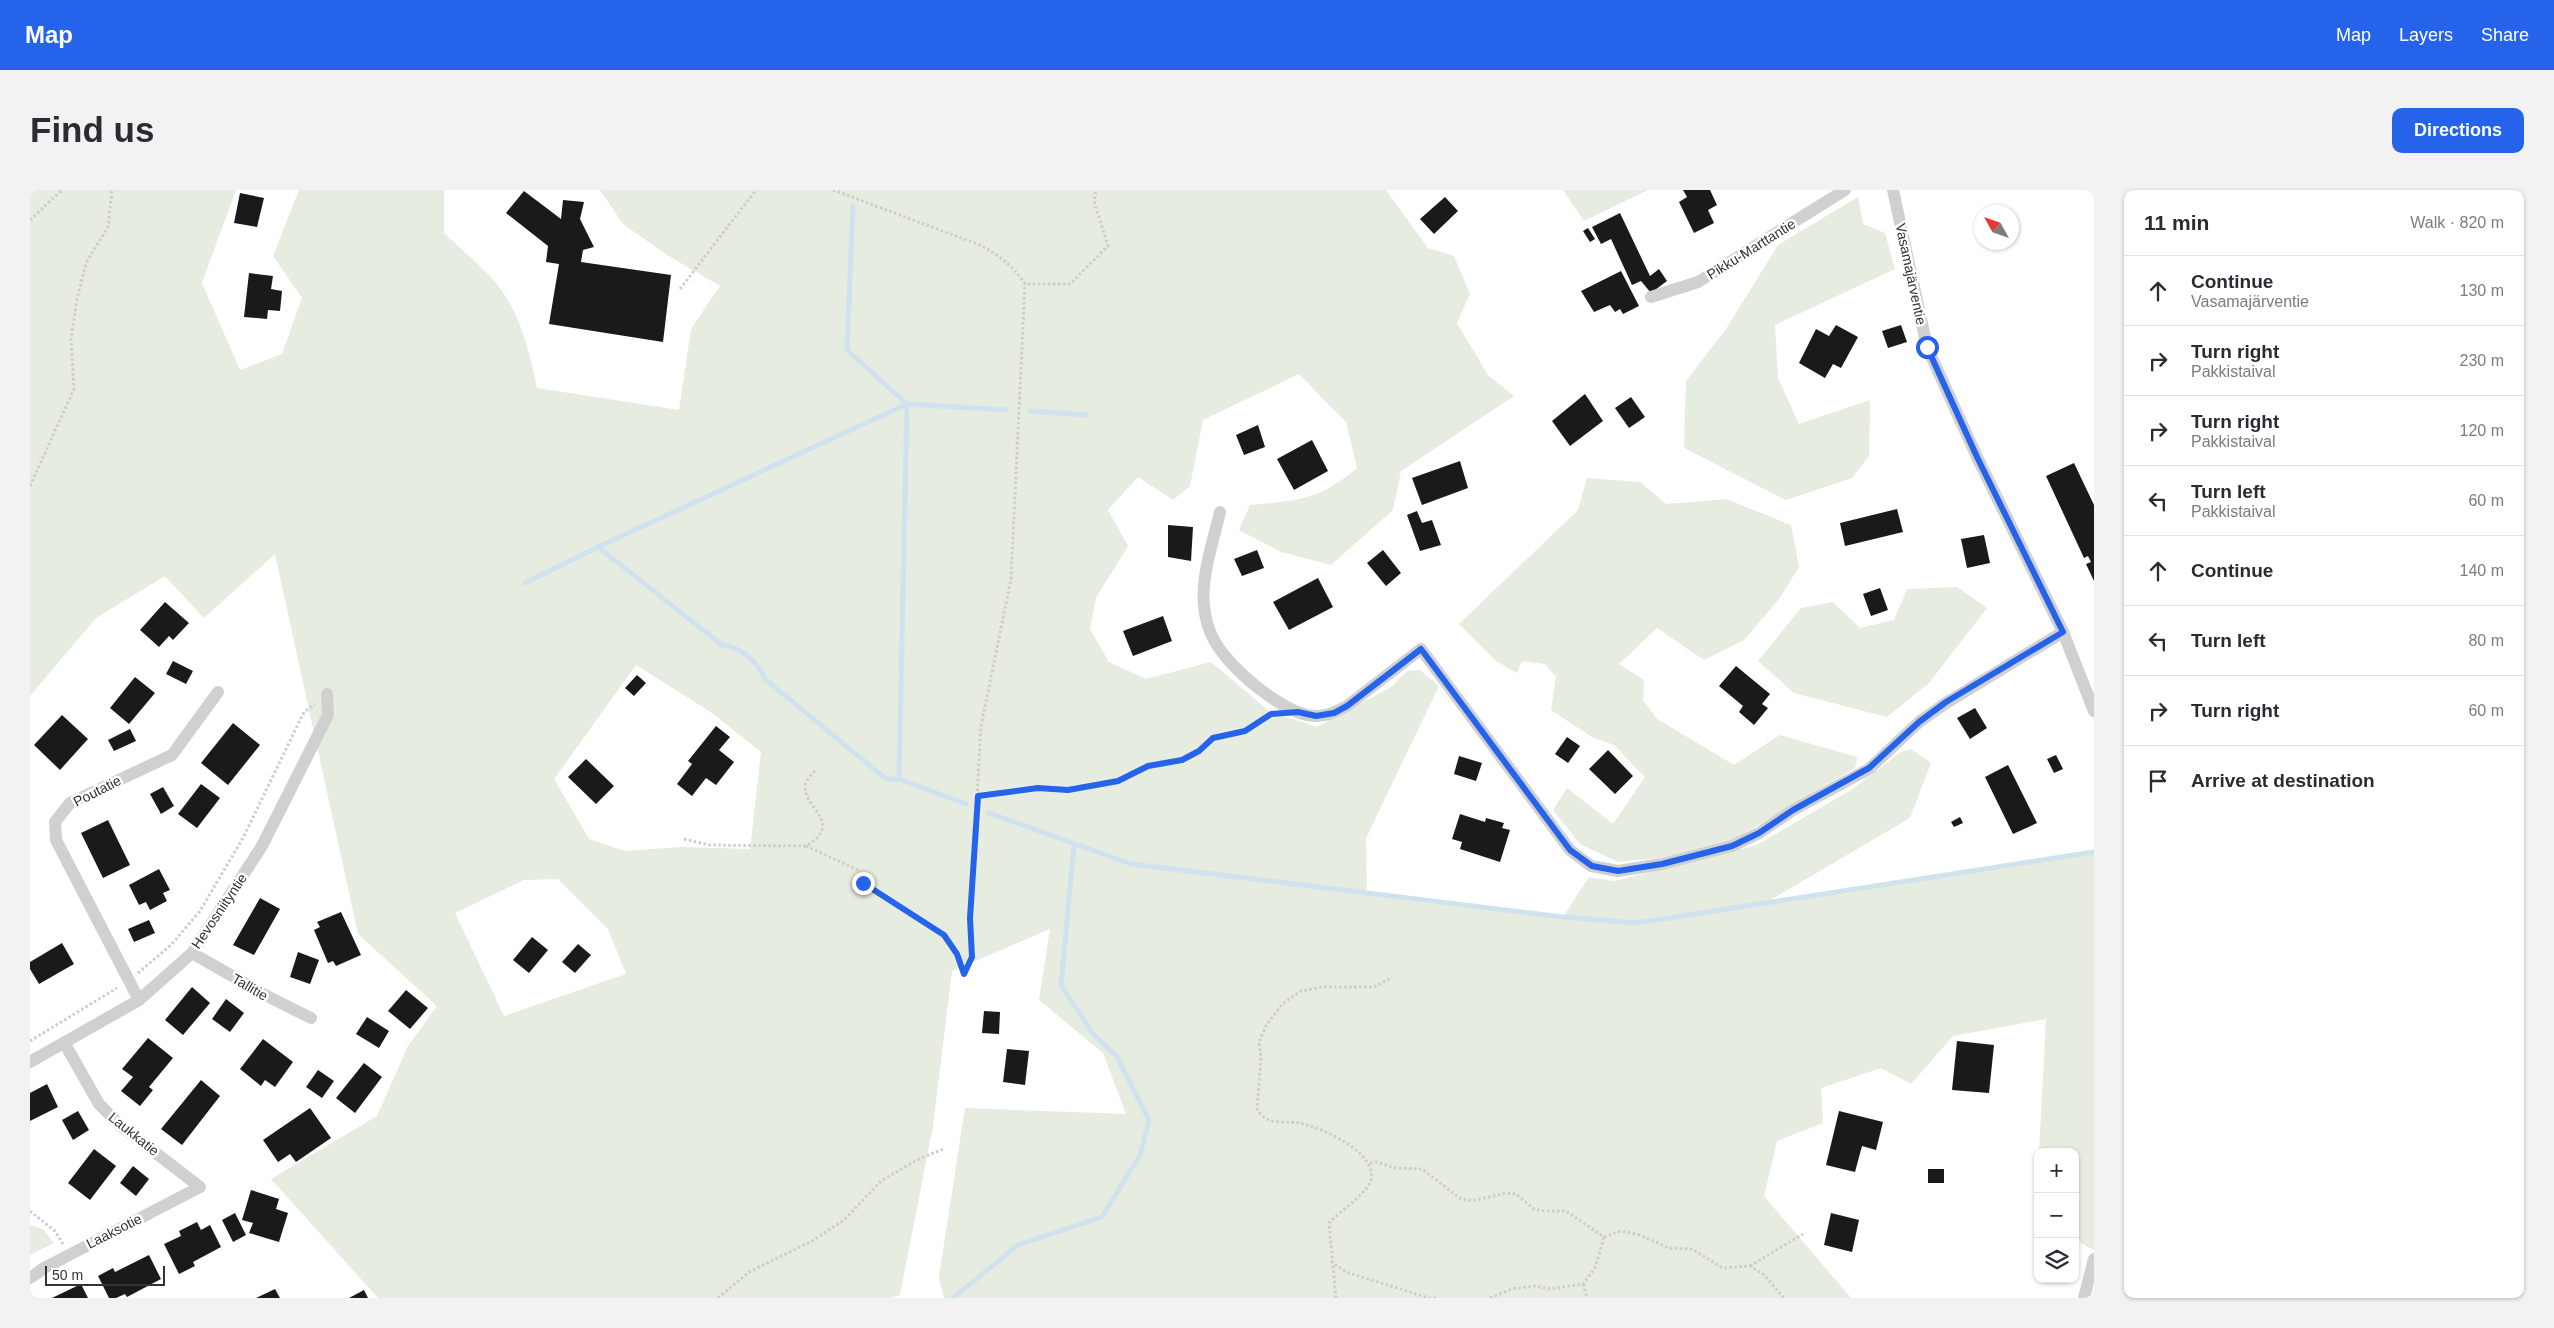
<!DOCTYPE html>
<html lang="en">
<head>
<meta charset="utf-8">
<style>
	:root { --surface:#fff; --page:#f2f2f3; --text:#2b2b33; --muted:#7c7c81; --line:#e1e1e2; --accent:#2563eb }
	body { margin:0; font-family:Arial,sans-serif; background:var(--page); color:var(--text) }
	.controls { position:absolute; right:15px; bottom:15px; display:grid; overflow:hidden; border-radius:10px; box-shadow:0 1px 4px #0004 }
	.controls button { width:45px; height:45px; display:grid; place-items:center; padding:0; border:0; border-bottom:1px solid var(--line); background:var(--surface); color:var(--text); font:25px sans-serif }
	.compass { position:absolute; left:1944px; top:15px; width:45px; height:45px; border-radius:50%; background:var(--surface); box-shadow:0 1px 4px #0004; rotate:310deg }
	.scale { position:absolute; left:15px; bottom:12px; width:120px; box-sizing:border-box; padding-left:5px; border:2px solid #333; border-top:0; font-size:14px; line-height:18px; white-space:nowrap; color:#333; -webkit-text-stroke:4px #fff; paint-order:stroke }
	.stop { position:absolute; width:15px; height:15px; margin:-11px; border:4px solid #2563eb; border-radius:50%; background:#fff }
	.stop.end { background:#2563eb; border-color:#fff; box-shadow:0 1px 5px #0008 }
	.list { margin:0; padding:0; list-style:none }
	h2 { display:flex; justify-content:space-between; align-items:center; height:65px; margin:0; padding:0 20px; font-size:21px }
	h2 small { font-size:16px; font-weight:400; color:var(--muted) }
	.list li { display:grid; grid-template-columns:32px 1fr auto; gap:15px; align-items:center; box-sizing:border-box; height:70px; padding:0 20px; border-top:1px solid var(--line) }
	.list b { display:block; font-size:19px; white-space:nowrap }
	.list p { margin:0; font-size:16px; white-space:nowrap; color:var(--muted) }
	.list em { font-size:16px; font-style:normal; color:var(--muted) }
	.icon { flex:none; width:28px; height:28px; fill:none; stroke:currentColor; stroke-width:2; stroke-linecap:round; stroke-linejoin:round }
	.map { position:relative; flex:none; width:2064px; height:1108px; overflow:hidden; border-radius:10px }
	header { display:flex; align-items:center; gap:30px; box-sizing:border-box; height:70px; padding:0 25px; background:var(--accent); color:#fff }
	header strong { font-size:24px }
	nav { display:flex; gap:28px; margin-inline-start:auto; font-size:18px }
	.intro { display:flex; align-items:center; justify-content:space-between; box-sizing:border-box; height:120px; padding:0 30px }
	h1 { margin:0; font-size:35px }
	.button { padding:12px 22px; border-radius:10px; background:var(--accent); color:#fff; font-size:18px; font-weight:700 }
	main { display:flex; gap:30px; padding:0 30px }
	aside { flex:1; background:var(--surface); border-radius:10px; box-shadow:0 1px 4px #0004 }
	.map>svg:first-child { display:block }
</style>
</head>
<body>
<header>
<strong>Map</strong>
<nav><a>Map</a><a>Layers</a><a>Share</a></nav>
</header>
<div class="intro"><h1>Find us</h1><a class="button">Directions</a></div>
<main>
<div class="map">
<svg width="2064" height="1108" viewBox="0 0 2064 1108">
	<rect width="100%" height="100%" fill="#fff"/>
	<g fill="#e6ecdf" fill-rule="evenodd">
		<path d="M0 0H206L172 93 210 180 252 164 272 108 243 66 269 0H414V43C429 58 458 81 469 97 492 128 499 161 507 198L649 220 661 139 690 96 637 65 593 34 570 0H1356L1398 58 1424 66 1440 104 1427 133 1458 185 1484 206 1371 281 1363 320 1301 375 1251 362 1209 340 1220 315C1266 311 1290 310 1327 278L1316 232 1269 184 1173 230 1160 296 1143 310 1108 287 1078 320 1098 356 1066 408 1060 439 1079 472 1116 489 1181 472 1239 521 1287 537 1361 497 1377 481 1390 480 1409 496 1336 648 1337 703 1533 727 1559 687 1584 691 1727 655 1821 600 1871 562 1881 559 1901 573 1880 628 1737 712 2064 662V1060L2051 1053 2045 1046V962H2009L2016 829 1923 846 1881 894 1851 878 1791 898 1793 933 1747 951 1734 1006 1821 1108H914L909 1087 935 918 1096 924 1073 863 1009 810 1020 739 922 781 903 936 870 1105 860 1108H348L241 989 347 926 378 856 407 816 328 744 245 364 174 428 135 386 66 428 0 506ZM606 475 682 523 731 562 720 659 650 657 595 661 559 649 524 589ZM528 689 578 739 596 784 474 826 425 723 494 690Z"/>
		<polygon points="1533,0 1618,0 1554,31"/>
		<polygon points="1828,7 1833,34 1855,43 1865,79 1745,135 1748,188 1769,234 1840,210 1839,266 1822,288 1756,310 1654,258 1656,191 1696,139 1748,55"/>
		<polygon points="1557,288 1610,292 1636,314 1696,309 1761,335 1769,377 1749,409 1714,450 1674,470 1627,438 1589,474 1614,490 1613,510 1627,529 1704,575 1750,545 1827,567 1825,578 1701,651 1630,668 1588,672 1550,654 1523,620 1537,598 1583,634 1615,587 1584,555 1562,547 1521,520 1526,487 1515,474 1492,471 1487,483 1466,471 1429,434 1548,320"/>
		<polygon points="1927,397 1957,418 1899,493 1857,527 1764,503 1728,471 1771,418 1803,412 1830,438 1864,430 1877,399"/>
		<polygon points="0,1035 13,1039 24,1053 0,1065"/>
	</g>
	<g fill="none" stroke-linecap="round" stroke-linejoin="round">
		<g stroke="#cfe2ee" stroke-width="5">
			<polyline points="823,16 817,160 877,214 869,589"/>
			<polyline points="1000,221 1056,225"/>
			<path d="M568 357 692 455C712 457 727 472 735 489L856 589H869L936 614"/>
			<polyline points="495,393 568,357 877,214 976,220"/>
			<polyline points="959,623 1101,674 1533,727 1607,733 2064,662"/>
			<polyline points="923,1108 988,1055 1072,1027 1110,965 1119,930 1087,867 1064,845 1031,795 1044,655"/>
		</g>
	</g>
	<g fill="#1a1a1a">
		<polygon points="1653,0 1680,0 1687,15 1678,20 1684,33 1664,43 1649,12 1657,7"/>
		<polygon points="494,1 531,29 533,10 554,12 550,29 564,57 553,60 551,72 641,85 633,152 519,134 529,74 516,72 518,56 476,23"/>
		<polygon points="210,3 234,8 227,37 204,33"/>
		<polygon points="1415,7 1428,21 1404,44 1390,29"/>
		<polygon points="1590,23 1620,86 1629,79 1637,91 1621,103 1611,91 1602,95 1581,49 1571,54 1562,37"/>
		<polygon points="1558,38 1565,49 1560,52 1553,41"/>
		<polygon points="1591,81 1609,116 1593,124 1590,119 1585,122 1580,115 1564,122 1551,101"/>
		<polygon points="219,83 243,86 241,99 252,101 250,121 238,120 237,129 214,127"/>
		<polygon points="1806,135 1828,147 1811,178 1803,174 1795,188 1769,173 1786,139 1799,146"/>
		<polygon points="1871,135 1877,152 1858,158 1852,141"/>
		<polygon points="1555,204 1573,231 1540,256 1522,231"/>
		<polygon points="1601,207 1615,227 1599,238 1585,218"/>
		<polygon points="1228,235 1235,257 1214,265 1206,245"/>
		<polygon points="1282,250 1298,281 1264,300 1247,269"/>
		<polygon points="1430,271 1438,298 1392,315 1382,288"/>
		<polygon points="2044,273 2064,315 2064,391 2056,374 2061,372 2058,366 2054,368 2016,286"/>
		<polygon points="1867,319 1873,342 1815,356 1810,333"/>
		<polygon points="1387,321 1392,333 1402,330 1411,355 1390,361 1377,325"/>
		<polygon points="1138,335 1163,337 1161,371 1138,367"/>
		<polygon points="1954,345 1960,373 1937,378 1931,349"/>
		<polygon points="1227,360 1234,378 1212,386 1204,369"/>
		<polygon points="1353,360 1371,383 1356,396 1337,373"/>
		<polygon points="1288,388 1303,417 1259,440 1243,412"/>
		<polygon points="1850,398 1858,420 1841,426 1833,404"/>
		<polygon points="135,412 159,433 143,450 139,446 129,457 110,440"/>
		<polygon points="1133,426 1142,451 1103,466 1093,441"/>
		<polygon points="143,471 163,481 156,494 136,484"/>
		<polygon points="1706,476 1740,504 1732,514 1738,518 1724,535 1709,522 1713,516 1689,496"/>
		<polygon points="607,485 616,493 604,506 595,498"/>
		<polygon points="105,487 125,503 99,534 80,518"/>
		<polygon points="1945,518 1957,538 1940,549 1927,528"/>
		<polygon points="32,525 58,549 30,580 4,555"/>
		<polygon points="203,533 230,555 198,595 171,573"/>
		<polygon points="686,536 700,547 689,560 704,572 686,595 676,588 662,606 647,594 662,574 658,571"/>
		<polygon points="100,539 106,551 84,561 78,550"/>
		<polygon points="1537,547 1550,556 1538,573 1525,564"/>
		<polygon points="1578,560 1603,586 1585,604 1559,579"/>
		<polygon points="2026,565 2033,579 2024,583 2017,569"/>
		<polygon points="1429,566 1452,573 1446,591 1424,584"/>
		<polygon points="556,569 584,596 566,614 538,587"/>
		<polygon points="1978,575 2007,633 1983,644 1955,587"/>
		<polygon points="171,594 190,608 167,638 148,624"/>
		<polygon points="133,597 144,616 131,624 120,604"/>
		<polygon points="1430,624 1455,632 1456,628 1474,633 1472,638 1480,640 1470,672 1430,659 1432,652 1422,649"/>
		<polygon points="1930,627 1933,633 1924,637 1921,632"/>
		<polygon points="78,630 100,675 73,688 51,643"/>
		<polygon points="129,679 140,700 133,703 137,711 120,720 116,712 109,715 99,695"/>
		<polygon points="230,708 250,719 224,765 203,755"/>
		<polygon points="311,722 331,765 306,776 303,771 298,773 284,740 290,737 287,732"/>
		<polygon points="119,730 125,743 104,752 98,739"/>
		<polygon points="502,747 518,760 499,783 483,770"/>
		<polygon points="32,753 44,774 9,794 0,779 0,772"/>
		<polygon points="548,754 561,765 545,783 532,772"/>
		<polygon points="268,762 289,770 280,794 260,787"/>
		<polygon points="162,797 180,813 153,845 135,830"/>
		<polygon points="376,800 398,818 380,839 358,821"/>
		<polygon points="196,809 214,823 200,842 182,829"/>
		<polygon points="954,821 970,822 969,844 952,843"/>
		<polygon points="337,827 359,841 349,858 326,844"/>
		<polygon points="118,848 143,868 119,897 123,900 110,916 91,901 103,887 92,879"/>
		<polygon points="233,849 263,872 245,897 235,890 231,896 210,879"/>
		<polygon points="1927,851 1964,855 1959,903 1922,900"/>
		<polygon points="977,859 999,861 995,895 973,892"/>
		<polygon points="334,873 352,887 325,923 306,908"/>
		<polygon points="288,880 304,891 292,908 276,897"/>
		<polygon points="171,890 190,906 152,955 131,939"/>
		<polygon points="17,894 28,917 0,931 0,903"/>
		<polygon points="280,918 301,948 266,972 260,964 248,972 233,950"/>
		<polygon points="48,921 59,940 43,950 32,930"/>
		<polygon points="1809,921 1853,932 1846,960 1832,956 1825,982 1796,975"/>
		<polygon points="64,959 86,976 60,1010 38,993"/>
		<polygon points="103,976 119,989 106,1006 90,993"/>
		<rect x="1898" y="979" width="16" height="14"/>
		<polygon points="221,1000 249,1009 246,1019 258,1023 249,1052 219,1043 223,1033 212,1030"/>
		<polygon points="205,1023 216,1045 203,1052 192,1030"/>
		<polygon points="1801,1023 1829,1030 1822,1062 1794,1055"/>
		<polygon points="167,1032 171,1040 180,1035 191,1057 163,1072 165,1076 149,1084 134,1054 151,1046 149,1041"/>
		<polygon points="119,1065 131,1089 97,1107 95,1104 86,1108 79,1108 68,1086 83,1078 85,1082"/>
		<polygon points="51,1094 58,1108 22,1108"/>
		<polygon points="245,1099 250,1108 226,1108"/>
		<polygon points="334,1100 338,1108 319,1108"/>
	</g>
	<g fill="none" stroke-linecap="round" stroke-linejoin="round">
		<g stroke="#cdcdcd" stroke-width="3" stroke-dasharray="2.5 2.5" stroke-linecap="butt">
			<path d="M803 0 950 55C970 66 983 76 995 94H1040L1078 56 1064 11 1066 0"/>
			<polyline points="0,30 32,0"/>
			<polyline points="650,99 726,0"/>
			<polyline points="0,296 44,199 41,149 47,109 56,73 78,37 82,0"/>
			<polyline points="948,606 1008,598 1039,599 1088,591 1118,575 1152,570 1169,561 1183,548 1215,541 1234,527 1242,524"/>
			<path d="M654 649 679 655 776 656C814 633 775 619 775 597 775 591 781 585 785 581"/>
			<polyline points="776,656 830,681 833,693 914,745 927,764 934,784"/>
			<polyline points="108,783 141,755 170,721 213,648 274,522 285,514"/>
			<polyline points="934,784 942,767 940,729 951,536 981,389 995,94"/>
			<polyline points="0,851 87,798"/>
			<polyline points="1340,973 1347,972 1365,978 1392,979 1431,1009 1442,1011 1476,1003 1486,1004 1504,1019 1515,1021 1536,1021 1574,1047"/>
			<polyline points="0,1021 25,1041 33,1054"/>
			<polyline points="1574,1047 1591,1041 1610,1045 1639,1058 1662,1059 1693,1078 1720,1076 1734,1085 1754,1108"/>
			<polyline points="1301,1071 1316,1082 1399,1108 1407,1108"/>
			<polyline points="1720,1076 1773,1044"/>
			<polyline points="1553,1094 1557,1108"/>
			<polyline points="688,1108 719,1082 782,1051 814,1030 851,991 885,971 913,959"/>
			<path d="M1306 1108 1299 1033C1309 1022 1334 1005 1340 993 1352 964 1291 937 1269 933 1258 931 1244 934 1235 928 1232 926 1229 922 1227 919L1231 868 1229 852 1236 836 1252 814 1271 801 1293 797H1344L1362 787"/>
			<polyline points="1460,1108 1482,1099 1506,1096 1520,1099 1553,1094 1565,1078 1574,1047"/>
		</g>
		<g stroke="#d0d0d0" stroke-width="12">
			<polyline points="1863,0 1897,157 1947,267 2033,442 2064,521"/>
			<polyline points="1621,107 1668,92 1815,0"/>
			<path d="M1190 322C1183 352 1171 386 1174 416 1175 425 1178 438 1182 446 1194 474 1253 525 1285 526 1296 527 1307 521 1317 516L1391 459 1540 660 1561 676 1588 681 1632 674 1702 656 1729 643 1763 620 1839 579 1889 532 1916 513 2033 442"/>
			<polyline points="162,763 237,806 281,828"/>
			<polyline points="109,810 26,650 25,632 40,613 142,565 188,502"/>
			<polyline points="0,872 109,810 162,763 232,656 298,525 297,504"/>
			<polyline points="0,1088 14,1078 170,997 92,937 69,914 35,854"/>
			<polyline points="2054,1108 2064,1069"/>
		</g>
	</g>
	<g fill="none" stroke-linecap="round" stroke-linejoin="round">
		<polyline stroke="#2563eb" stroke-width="6" points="833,693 914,745 927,764 934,784 942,767 940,728 948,606 1008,598 1038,600 1088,591 1118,576 1152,570 1169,561 1183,548 1215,541 1241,524 1268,522 1286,526 1304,523 1317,516 1391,459 1540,660 1562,676 1588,681 1632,674 1702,656 1729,643 1763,620 1839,578 1889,532 1916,512 2033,442 1947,267 1897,157"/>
	</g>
	<g text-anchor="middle" stroke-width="5" stroke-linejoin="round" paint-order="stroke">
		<g font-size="14" fill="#333" stroke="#fff">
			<text transform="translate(1721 59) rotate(-32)" y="5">Pikku-Marttantie</text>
			<text transform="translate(1881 84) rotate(78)" y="5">Vasamajärventie</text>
			<text transform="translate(67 601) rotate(-27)" y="5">Poutatie</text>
			<text transform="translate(189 721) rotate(-56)" y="5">Hevosniityntie</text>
			<text transform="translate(220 797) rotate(30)" y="5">Tallitie</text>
			<text transform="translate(104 944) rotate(39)" y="5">Laukkatie</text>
			<text transform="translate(84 1041) rotate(-27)" y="5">Laaksotie</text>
		</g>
	</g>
</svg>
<div class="controls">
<button>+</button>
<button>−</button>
<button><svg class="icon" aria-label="layers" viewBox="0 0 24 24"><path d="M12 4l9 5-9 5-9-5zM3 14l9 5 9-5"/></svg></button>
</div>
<svg class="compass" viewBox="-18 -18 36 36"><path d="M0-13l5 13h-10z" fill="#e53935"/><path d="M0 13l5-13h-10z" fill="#7c7c81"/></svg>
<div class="scale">50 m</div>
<div class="stop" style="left:1897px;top:157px"></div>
<div class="stop end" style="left:833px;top:693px"></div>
</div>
<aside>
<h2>11 min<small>Walk · 820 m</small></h2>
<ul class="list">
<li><svg class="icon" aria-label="ahead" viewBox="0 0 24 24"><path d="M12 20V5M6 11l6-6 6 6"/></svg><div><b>Continue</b><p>Vasamajärventie</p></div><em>130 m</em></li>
<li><svg class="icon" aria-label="right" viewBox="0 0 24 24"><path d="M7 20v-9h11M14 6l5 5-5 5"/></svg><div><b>Turn right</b><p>Pakkistaival</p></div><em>230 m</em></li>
<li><svg class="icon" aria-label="right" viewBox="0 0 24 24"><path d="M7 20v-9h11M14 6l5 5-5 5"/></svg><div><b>Turn right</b><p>Pakkistaival</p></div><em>120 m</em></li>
<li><svg class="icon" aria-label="left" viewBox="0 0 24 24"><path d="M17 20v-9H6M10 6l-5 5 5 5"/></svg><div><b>Turn left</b><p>Pakkistaival</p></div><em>60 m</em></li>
<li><svg class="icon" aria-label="ahead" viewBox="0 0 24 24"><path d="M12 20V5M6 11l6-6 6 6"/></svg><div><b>Continue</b></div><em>140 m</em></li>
<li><svg class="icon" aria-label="left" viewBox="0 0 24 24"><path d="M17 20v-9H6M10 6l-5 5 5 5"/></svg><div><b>Turn left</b></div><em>80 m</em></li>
<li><svg class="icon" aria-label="right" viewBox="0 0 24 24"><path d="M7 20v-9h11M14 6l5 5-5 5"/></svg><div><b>Turn right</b></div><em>60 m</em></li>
<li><svg class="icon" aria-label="arrive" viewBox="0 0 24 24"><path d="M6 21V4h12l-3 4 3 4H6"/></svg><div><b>Arrive at destination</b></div></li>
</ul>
</aside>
</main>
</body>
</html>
